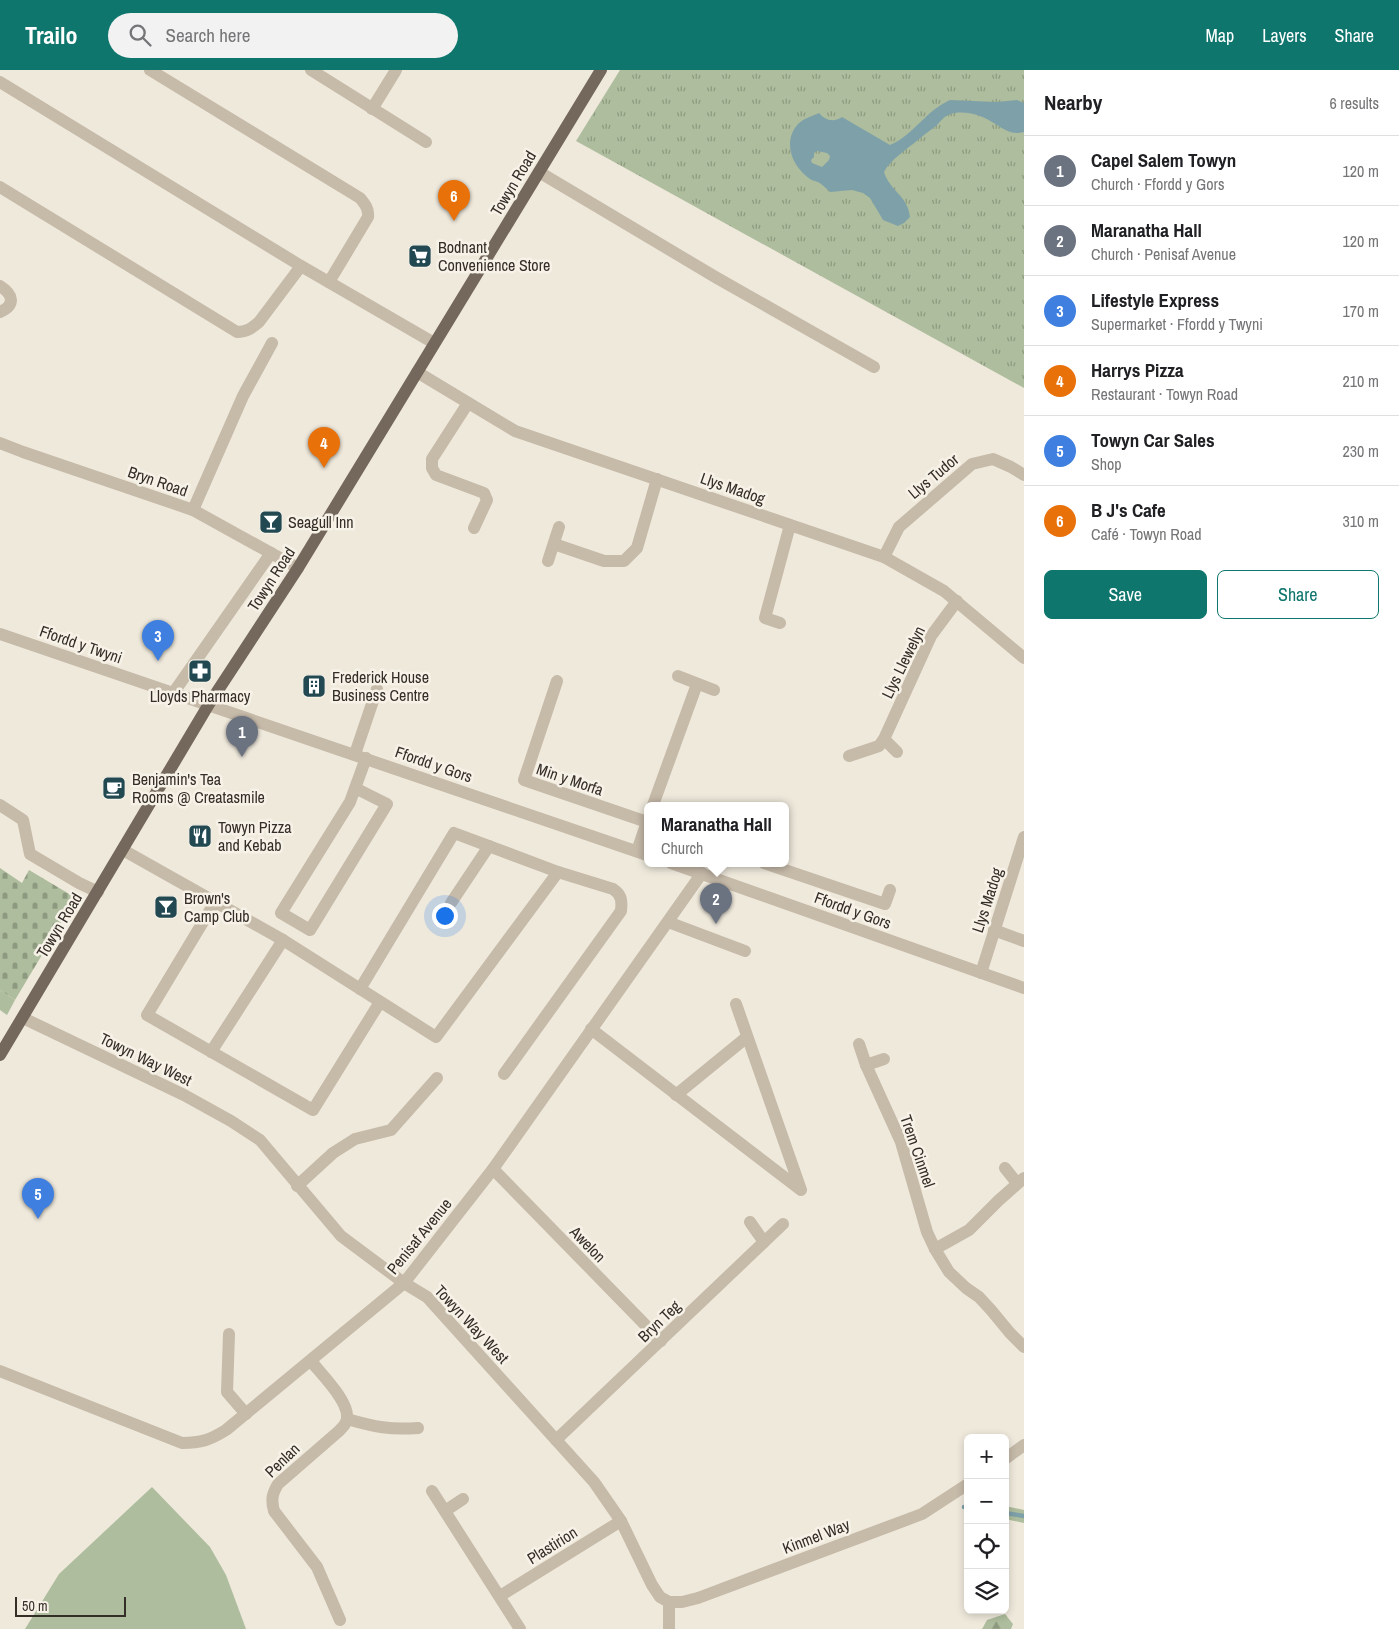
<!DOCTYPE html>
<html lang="en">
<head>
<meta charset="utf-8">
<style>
	:root { --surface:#fff; --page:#f2f2f2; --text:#202124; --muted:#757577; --line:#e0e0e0; --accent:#0f766e }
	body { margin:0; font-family:"Archivo Narrow",sans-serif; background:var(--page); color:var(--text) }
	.controls { position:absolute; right:15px; bottom:15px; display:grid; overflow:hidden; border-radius:8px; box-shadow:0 2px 8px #0003 }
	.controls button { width:45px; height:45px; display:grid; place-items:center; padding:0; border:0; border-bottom:1px solid var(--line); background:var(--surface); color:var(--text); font:25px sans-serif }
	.scale { position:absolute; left:15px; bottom:12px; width:111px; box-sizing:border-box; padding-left:5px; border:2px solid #342d28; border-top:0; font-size:14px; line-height:18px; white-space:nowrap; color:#342d28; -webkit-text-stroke:4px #f7f2e8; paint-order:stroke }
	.you { position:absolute; left:444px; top:845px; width:18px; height:18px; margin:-12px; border:4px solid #fff; border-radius:50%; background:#1a73e8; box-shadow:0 0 0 8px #1a73e833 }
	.badge { display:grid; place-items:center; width:32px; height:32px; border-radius:50%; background:var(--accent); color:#fff; font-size:16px; font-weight:700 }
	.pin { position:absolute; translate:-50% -41px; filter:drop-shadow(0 1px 2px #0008) }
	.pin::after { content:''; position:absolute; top:26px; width:18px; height:15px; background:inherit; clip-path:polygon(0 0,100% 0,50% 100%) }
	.popup { position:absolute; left:644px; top:732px; width:145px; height:65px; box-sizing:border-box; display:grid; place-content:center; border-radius:8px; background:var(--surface); filter:drop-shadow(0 1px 4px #0005); font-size:16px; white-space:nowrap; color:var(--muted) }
	.popup b { font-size:19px; color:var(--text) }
	.popup::after { content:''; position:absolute; left:50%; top:100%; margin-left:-10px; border:10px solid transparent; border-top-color:var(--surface) }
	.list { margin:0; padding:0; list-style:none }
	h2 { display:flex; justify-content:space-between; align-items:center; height:65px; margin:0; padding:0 20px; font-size:21px }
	h2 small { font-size:16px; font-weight:400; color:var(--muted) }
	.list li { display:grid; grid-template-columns:32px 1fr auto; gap:15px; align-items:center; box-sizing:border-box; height:70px; padding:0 20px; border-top:1px solid var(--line) }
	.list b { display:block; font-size:19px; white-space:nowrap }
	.list p { margin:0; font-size:16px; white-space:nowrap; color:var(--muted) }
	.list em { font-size:16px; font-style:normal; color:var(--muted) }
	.actions { display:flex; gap:10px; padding:15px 20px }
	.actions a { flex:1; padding:11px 0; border:1px solid var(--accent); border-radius:8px; text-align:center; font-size:18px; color:var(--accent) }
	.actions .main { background:var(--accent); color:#fff }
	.icon { flex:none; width:28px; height:28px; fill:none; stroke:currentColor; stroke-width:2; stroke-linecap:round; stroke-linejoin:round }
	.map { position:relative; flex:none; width:1024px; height:1559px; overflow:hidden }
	header { display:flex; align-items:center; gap:30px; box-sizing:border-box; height:70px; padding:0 25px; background:var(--accent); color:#fff }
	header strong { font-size:24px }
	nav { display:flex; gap:28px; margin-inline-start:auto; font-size:18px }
	.search { width:350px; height:45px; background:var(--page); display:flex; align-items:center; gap:12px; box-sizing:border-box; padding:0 18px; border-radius:28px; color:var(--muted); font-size:19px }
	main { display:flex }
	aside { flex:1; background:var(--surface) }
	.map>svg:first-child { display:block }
</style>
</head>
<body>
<header>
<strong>Trailo</strong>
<div class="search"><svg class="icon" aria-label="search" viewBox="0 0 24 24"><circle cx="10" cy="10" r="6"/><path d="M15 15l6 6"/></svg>Search here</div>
<nav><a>Map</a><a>Layers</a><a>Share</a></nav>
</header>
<main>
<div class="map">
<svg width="1024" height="1559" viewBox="0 0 1024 1559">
	<defs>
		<pattern id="forest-firs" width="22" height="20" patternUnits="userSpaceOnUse" patternTransform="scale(1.25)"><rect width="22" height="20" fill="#aebd9d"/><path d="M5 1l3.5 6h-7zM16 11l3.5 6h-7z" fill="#8e9a80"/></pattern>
		<pattern id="cemetery-stones" width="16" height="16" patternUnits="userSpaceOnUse" patternTransform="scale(1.25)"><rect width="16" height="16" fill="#aebd9d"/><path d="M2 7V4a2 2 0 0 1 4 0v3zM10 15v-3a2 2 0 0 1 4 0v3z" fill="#8e9a80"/></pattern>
		<pattern id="park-tufts" width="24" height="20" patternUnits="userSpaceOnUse" patternTransform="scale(1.25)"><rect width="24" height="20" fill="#aebd9d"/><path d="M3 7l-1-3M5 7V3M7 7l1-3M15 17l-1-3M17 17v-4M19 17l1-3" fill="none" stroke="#8e9a80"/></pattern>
	</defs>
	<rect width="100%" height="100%" fill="#efe9dc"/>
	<g fill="#aebd9d">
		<polygon points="0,920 15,930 7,945 0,940"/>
		<polygon points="152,1417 210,1477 226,1505 246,1559 25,1559 59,1504"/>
		<polygon points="1005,1436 1024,1440 1024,1453 1005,1449"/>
	</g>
	<polygon fill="url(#forest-firs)" points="1005,1544 1013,1554 1011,1559 982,1559 987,1550"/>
	<polygon fill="url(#cemetery-stones)" points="0,798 22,813 29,800 76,828 15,930 0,920"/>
	<polygon fill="url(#park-tufts)" points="620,0 1024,0 1024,318 576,71"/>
	<path fill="#7ea1a9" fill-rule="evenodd" d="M950 30 996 32 1017 30 1024 33V62C1010 66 1003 58 992 52 981 45 964 40 951 44 944 46 941 51 936 56 930 61 923 65 918 70 907 79 890 90 884 102 890 121 908 126 910 147L904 153 898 156 883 150 870 128 863 123 852 120 830 122C827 119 824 116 821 114 818 111 813 111 810 109 792 97 782 72 798 54 803 49 812 46 819 43 825 50 833 53 842 47L890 75C914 65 925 41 950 30ZM817 81 827 83 830 86 829 90 822 97 812 93 811 90 814 87V83Z"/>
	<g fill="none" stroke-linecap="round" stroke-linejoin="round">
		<g stroke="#7ea1a9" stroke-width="4.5">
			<polyline points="964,1437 968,1437"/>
			<polyline points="1005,1443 1024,1446"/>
		</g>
		<g stroke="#c6baa9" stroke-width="12">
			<path d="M150 0 360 128C365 134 369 139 368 147L329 212"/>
			<polyline points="311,0 426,72"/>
			<polyline points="0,12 301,196 434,273"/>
			<polyline points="372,39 396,0"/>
			<polyline points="539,102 717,208 874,297"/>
			<path d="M0 117 237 262C247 262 252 258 259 252L301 196"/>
			<path d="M0 216C13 224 16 235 0 242"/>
			<polyline points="417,302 515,361 884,487 944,521 1024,588"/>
			<polyline points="468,333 432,389 432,398 436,405 484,423 487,430 474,458"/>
			<polyline points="0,373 23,382 193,440 298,498"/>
			<polyline points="193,440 243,326 272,273"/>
			<polyline points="554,474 604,491 624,491 637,478 657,409"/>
			<polyline points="884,487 899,457 972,394 993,389 1011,397 1024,405"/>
			<polyline points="548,491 559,457"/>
			<polyline points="780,553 765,548 790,455"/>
			<polyline points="0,564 647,785"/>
			<polyline points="678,606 714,620"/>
			<polyline points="557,611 524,710 647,752"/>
			<polyline points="174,622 271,483"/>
			<polyline points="884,669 897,682"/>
			<polyline points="355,684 377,619"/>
			<polyline points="849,686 879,676 884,669 931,566 957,531"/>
			<polyline points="355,718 387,734 310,860 281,843 350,732 366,688"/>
			<polyline points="0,735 23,750 30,784 79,813 98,822"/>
			<polyline points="653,735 697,614"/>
			<polyline points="123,780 283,870 436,967 558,802 454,763 360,919"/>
			<polyline points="637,781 647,752"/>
			<polyline points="671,793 1024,918"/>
			<polyline points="764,793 885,834 890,820"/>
			<polyline points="215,832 147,945 313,1040 380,932"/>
			<polyline points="451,833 489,776"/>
			<polyline points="668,852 745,881"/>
			<polyline points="994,860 1024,871"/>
			<polyline points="981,903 1024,767"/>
			<polyline points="23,948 184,1025 231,1051 260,1070 341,1166 404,1213 427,1227 594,1412 621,1451 652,1515 660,1527 669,1532 669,1559"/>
			<polyline points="591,959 801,1120 736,934"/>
			<polyline points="859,974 866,995 884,989"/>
			<polyline points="211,982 283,870"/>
			<polyline points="866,995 901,1072 927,1162 935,1179 949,1202 966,1218 979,1227 991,1240 1010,1263 1024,1277"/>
			<path d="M504 1004 621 841C622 831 622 825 613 819L558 802"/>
			<polyline points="676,1025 747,967"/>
			<polyline points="1005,1098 1017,1113"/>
			<polyline points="493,1099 661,1271"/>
			<polyline points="297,1116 333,1083 355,1069 391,1060 437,1008"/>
			<polyline points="750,1152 764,1172"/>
			<polyline points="935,1179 969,1160 998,1131 1024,1108"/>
			<polyline points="229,1264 227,1322 246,1344"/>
			<path d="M311 1291C321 1304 349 1331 347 1348 347 1353 343 1357 339 1361L278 1414C272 1424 271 1430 274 1441L317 1497 340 1550"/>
			<path d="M0 1301 182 1373C201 1373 210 1370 226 1360L404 1213 493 1099 702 803"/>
			<path d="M347 1349C375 1357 390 1360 418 1358"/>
			<polyline points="556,1370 783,1154"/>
			<polyline points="1005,1389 1024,1375"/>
			<polyline points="432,1421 520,1559"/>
			<polyline points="445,1441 463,1429"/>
			<polyline points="500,1526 621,1451"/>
			<polyline points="669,1532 682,1532 698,1528 922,1444 968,1414"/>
		</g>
		<polyline stroke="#74675b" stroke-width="12" points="0,985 209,634 298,498 601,0"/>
	</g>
	<defs>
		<g id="supermarket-square" transform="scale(1.25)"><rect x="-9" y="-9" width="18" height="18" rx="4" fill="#224851" stroke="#f7f2e8"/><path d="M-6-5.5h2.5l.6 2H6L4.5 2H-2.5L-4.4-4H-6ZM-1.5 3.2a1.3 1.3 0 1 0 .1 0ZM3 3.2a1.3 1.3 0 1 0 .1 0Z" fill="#fff"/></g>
		<g id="bar-square" transform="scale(1.25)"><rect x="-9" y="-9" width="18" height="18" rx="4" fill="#224851" stroke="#f7f2e8"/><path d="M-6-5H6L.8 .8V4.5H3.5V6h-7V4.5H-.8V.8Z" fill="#fff"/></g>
		<g id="pharmacy-square" transform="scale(1.25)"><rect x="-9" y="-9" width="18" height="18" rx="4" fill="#224851" stroke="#f7f2e8"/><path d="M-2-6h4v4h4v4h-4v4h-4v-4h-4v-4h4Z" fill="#fff"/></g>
		<g id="building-square" transform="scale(1.25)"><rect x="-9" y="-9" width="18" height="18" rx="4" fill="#224851" stroke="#f7f2e8"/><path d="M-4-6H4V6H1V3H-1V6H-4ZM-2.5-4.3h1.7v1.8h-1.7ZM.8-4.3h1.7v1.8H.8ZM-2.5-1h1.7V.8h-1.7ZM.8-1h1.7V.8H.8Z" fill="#fff"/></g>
		<g id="cafe-square" transform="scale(1.25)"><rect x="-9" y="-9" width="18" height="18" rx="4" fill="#224851" stroke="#f7f2e8"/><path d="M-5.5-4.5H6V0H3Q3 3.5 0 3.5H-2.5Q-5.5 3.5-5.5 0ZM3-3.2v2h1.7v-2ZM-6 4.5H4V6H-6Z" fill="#fff"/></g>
		<g id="restaurant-square" transform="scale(1.25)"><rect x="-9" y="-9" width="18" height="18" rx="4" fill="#224851" stroke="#f7f2e8"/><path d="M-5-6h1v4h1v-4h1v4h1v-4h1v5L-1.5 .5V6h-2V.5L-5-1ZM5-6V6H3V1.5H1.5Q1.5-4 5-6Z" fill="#fff"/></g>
	</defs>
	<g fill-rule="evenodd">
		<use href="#supermarket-square" x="420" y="186"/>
		<use href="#bar-square" x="271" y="452"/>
		<use href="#pharmacy-square" x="200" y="601"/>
		<use href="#building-square" x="314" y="616"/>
		<use href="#cafe-square" x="114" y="718"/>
		<use href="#restaurant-square" x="200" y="766"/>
		<use href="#bar-square" x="166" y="837"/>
	</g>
	<g text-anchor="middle" stroke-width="5" stroke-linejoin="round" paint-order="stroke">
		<g font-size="16" fill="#342d28" stroke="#f7f2e8">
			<text transform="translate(513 113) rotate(-59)" y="6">Towyn Road</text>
			<text transform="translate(933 406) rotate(-40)" y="6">Llys Tudor</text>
			<text transform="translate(158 411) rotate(19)" y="6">Bryn Road</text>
			<text transform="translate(733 418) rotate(19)" y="6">Llys Madog</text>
			<text transform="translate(271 509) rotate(-57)" y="6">Towyn Road</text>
			<text transform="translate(81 574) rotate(19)" y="6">Ffordd y Twyni</text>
			<text transform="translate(903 592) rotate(-64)" y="6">Llys Llewelyn</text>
			<text transform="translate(434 694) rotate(19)" y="6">Ffordd y Gors</text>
			<text transform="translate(570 709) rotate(19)" y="6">Min y Morfa</text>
			<text transform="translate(987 830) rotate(-72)" y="6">Llys Madog</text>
			<text transform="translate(853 840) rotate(20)" y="6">Ffordd y Gors</text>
			<text transform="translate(59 855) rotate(-59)" y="6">Towyn Road</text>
			<text transform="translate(146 989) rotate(26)" y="6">Towyn Way West</text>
			<text transform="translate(918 1081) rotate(71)" y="6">Trem Cinmel</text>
			<text transform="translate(419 1166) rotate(-51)" y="6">Penisaf Avenue</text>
			<text transform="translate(588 1174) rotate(46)" y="6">Awelon</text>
			<text transform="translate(659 1251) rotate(-44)" y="6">Bryn Teg</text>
			<text transform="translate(472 1254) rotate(47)" y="6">Towyn Way West</text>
			<text transform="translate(282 1390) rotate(-44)" y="6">Penlan</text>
			<text transform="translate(816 1466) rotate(-21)" y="6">Kinmel Way</text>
			<text transform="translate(552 1475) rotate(-32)" y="6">Plastirion</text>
		</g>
		<g font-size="16" fill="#342d28" stroke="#f7f2e8" text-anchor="start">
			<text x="438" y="183">Bodnant<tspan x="438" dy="18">Convenience Store</tspan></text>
			<text x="288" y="458">Seagull Inn</text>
			<text x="332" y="613">Frederick House<tspan x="332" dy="18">Business Centre</tspan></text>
			<text x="200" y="632" text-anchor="middle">Lloyds Pharmacy</text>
			<text x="132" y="715">Benjamin's Tea<tspan x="132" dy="18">Rooms @ Creatasmile</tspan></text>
			<text x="218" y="763">Towyn Pizza<tspan x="218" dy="18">and Kebab</tspan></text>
			<text x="184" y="834">Brown's<tspan x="184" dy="18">Camp Club</tspan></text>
		</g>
	</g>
</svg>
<div class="controls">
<button>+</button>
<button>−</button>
<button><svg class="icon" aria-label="locate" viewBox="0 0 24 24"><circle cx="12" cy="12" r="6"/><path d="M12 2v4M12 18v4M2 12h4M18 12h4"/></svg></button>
<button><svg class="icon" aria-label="layers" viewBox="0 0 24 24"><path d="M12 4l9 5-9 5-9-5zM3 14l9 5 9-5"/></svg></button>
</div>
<div class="scale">50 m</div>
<div class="you"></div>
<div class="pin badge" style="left:242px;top:687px;background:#6b7280">1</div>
<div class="pin badge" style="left:716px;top:854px;background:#6b7280">2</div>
<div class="popup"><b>Maranatha Hall</b>Church</div>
<div class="pin badge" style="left:158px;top:591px;background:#3f7fe0">3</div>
<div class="pin badge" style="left:324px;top:398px;background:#e8710a">4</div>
<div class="pin badge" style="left:38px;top:1149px;background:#3f7fe0">5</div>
<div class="pin badge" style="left:454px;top:151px;background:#e8710a">6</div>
</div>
<aside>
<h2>Nearby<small>6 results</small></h2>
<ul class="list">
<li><span class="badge" style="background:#6b7280">1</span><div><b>Capel Salem Towyn</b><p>Church · Ffordd y Gors</p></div><em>120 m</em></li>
<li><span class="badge" style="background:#6b7280">2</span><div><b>Maranatha Hall</b><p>Church · Penisaf Avenue</p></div><em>120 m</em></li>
<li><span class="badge" style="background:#3f7fe0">3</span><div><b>Lifestyle Express</b><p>Supermarket · Ffordd y Twyni</p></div><em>170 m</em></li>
<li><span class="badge" style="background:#e8710a">4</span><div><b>Harrys Pizza</b><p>Restaurant · Towyn Road</p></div><em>210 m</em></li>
<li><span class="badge" style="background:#3f7fe0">5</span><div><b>Towyn Car Sales</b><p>Shop</p></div><em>230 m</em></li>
<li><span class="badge" style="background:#e8710a">6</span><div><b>B J's Cafe</b><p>Café · Towyn Road</p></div><em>310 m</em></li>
</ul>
<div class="actions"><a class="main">Save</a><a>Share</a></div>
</aside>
</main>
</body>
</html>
